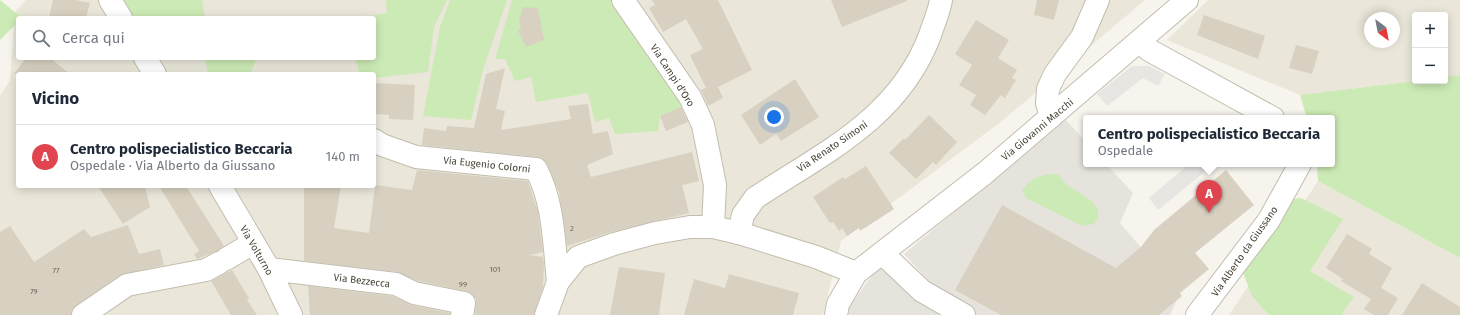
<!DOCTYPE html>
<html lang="it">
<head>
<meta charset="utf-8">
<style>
	:root { --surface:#fff; --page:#f2f2f3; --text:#1f2937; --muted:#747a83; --line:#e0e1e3; --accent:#fc581d }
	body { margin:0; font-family:"Fira Sans",sans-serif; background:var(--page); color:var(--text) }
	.controls { position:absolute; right:12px; top:12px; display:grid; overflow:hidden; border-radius:4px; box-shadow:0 2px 10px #0003 }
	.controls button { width:36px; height:36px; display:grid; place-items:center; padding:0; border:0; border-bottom:1px solid var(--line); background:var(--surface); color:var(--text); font:20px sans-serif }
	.compass { position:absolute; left:1364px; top:12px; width:36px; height:36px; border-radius:50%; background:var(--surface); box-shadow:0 2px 10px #0003; rotate:148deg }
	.you { position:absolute; left:774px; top:117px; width:14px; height:14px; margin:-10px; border:3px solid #fff; border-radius:50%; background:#1a73e8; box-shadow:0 0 0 6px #1a73e833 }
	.badge { display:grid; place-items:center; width:26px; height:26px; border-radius:50%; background:var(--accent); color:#fff; font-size:13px; font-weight:700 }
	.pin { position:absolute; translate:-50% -33px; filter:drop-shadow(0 1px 2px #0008) }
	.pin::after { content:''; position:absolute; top:21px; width:14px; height:12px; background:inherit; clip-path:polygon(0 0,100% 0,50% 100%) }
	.popup { position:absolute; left:1083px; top:115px; width:252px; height:52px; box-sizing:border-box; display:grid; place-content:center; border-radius:4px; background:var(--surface); filter:drop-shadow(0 1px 3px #0005); font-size:13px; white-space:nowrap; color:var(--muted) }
	.popup b { font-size:15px; color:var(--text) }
	.popup::after { content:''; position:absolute; left:50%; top:100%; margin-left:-8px; border:8px solid transparent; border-top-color:var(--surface) }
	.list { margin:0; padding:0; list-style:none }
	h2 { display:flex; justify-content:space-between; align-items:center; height:52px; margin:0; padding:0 16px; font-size:17px }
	h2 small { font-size:13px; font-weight:400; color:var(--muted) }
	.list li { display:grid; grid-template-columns:26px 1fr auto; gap:12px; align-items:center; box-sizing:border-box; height:64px; padding:0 16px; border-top:1px solid var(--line) }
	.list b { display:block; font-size:15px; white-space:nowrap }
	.list p { margin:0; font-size:13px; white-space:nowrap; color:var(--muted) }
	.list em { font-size:13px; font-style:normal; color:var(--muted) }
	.icon { flex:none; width:22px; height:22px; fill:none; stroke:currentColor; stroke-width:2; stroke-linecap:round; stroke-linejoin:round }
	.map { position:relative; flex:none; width:1460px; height:315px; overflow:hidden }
	.search { position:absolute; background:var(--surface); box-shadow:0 2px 10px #0003; left:16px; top:16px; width:360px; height:44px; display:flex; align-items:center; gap:10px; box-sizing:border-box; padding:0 14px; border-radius:4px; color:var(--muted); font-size:15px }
	.panel { position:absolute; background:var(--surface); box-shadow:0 2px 10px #0003; left:16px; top:72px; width:360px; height:116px; border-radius:4px }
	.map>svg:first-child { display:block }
</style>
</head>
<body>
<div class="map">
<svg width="1460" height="315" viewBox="0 0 1460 315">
	<rect width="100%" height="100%" fill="#f6f4ec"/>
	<g fill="#eae7da" fill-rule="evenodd">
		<path d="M26 0H1145L1002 121 841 241 823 315H0V96L10 80 15 12ZM18 18H374V58H18ZM18 74H374V186H18Z"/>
		<path d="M1208 0H1460V75L1445 77V15H1415V81L1300 95 1167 40ZM1370 18H1394V42H1370Z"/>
		<polygon points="1318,181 1460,258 1460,315 1229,315"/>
	</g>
	<g fill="#e6e3dd">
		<polygon points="1065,119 1086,142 1086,164 1106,164 1133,193 1120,223 1180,293 1170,315 960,315 904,254"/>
		<polygon points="882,262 942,315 843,315"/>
	</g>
	<g fill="#cceab5">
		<polygon points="0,0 22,18 18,18 18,22 0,40"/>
		<polygon points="120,0 202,0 205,18 131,18"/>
		<polygon points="386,0 447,0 434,27 428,72 374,78 374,74 360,74 355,58 374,58 374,18 358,18 387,13"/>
		<polygon points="450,0 507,0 483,70 471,120 423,116 440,27"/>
		<polygon points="512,0 613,0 683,106 660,116 658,131 615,134 609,118 595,122 588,93 536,102 531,77 515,81 505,59 495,59"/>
		<polygon points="205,58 257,58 250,74 208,74"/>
		<polygon points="1460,75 1460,258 1318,181 1317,164 1332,164 1332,118 1307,118 1300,95 1415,81 1445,81 1445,77"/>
		<path d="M1052 174 1059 175C1067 193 1113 200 1094 224L1082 226 1026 198 1022 190C1031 179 1038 175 1052 174Z"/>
		<polygon points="1301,198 1343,219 1310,271 1354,297 1341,315 1269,315 1252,296 1243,273 1284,200"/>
	</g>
	<g fill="#e8e6e3">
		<polygon points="1132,66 1149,66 1165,74 1158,86 1143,78 1107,106 1097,94"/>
		<polygon points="1189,164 1214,164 1158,210 1149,198"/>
	</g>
	<g fill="#d8d1c1">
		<polygon points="53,0 76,0 90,3 86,18 49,18"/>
		<polygon points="652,0 718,0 752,70 718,87 723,98 708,106 701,90 706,88 690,55 703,49 686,19 663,32 649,8 655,5"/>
		<polygon points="831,0 907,0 907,1 842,27"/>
		<polygon points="1037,0 1059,0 1054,20 1034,15"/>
		<polygon points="523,7 538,8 544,40 526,47 518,31 521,29 519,20"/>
		<polygon points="1204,15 1265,36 1258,59 1197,35"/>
		<polygon points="976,20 1009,40 998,58 1017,70 1012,78 1016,80 1005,98 1001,95 985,115 970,105 976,95 959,85 972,65 955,54"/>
		<polygon points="1296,45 1319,51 1312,74 1289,68"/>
		<polygon points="26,58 50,58 70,74 14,74"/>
		<polygon points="505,68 496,109 505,111 501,130 571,119 568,106 588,104 593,134 608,131 613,154 587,165 591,177 692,152 699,181 682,185 689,213 611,232 567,246 559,193 547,164 543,159 537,157 422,145 424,128 446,131 447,126 474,128 486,74"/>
		<polygon points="795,79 819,117 781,141 776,134 760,145 741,115"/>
		<polygon points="376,83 415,85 413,120 389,119 389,115 375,114"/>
		<polygon points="681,107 688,122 666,131 660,116"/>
		<polygon points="929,115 957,142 936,165 933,162 916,179 889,153 904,138 905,140"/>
		<polygon points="866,166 894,209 860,231 859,228 847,236 842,228 839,231 833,222 830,223 813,197 843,177 845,179"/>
		<polygon points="417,170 528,181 538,212 543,252 530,255 543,257 544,265 543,287 534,315 475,315 476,299 472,294 466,291 418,281 397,272 304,261 304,186 341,186 334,228 369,233 375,185 412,190"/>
		<polygon points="1226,170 1254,205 1195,253 1209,269 1180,293 1182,296 1159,315 1001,315 955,290 1002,205 1116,268 1141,247 1154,230"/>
		<polygon points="98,186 145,186 150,207 123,224"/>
		<polygon points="159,186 186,186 224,246 217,251 197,259 194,254 199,251"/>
		<polygon points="128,225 139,254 160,249 164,265 120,275 76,305 72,309 71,315 0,315 0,232 10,226 34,262 84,229 91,237"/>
		<polygon points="1347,234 1372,249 1369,254 1392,268 1381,288 1398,298 1388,315 1374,315 1364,309 1371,299 1341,281 1343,279 1326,268"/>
		<polygon points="619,267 665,273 659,315 610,315"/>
		<polygon points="232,270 249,298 247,300 257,315 231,315 211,281"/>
		<polygon points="729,274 799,293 793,315 684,315 694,279 725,288"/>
		<polygon points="1422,283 1460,307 1460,315 1402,315"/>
		<polygon points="308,286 392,296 411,305 450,313 450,315 310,315"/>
	</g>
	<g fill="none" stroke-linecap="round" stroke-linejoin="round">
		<g stroke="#c2bdae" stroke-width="24">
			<g id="minor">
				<polyline points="110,0 121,18"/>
				<polyline points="623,0 690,97 703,125 715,185 713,227"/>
				<polyline points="1139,42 1149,50 1273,118"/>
				<polyline points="145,58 155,74"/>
				<polyline points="1051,117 1047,103 1048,89 1055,74 1082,37 1098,0"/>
				<path d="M374 140 382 145 416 157 536 169C554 203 554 244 558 282"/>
				<polyline points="220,186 269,269 291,315"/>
				<path d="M739 233 743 215 755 198C825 152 899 118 930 35 934 23 939 12 941 0"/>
				<polyline points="882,253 922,291 964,315"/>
				<polyline points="226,259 253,243"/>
				<polyline points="269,269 396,284 414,293 464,303 462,315"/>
				<polyline points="83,315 127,285 206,270 219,263"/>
				<polyline points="546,315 558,282 578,257 614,244 655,233 690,227 713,227 739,233 816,257 856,273"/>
				<polyline points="836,315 838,304 856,273 985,173 1187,0"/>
				<polyline points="1197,315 1269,220 1300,164"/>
			</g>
		</g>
		<use href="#minor" stroke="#fff" stroke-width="22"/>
	</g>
	<g text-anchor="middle" stroke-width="4" stroke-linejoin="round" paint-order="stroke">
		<g font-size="8" fill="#6e695b">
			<text x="572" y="231">2</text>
			<text x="495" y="272">101</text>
			<text x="56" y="273">77</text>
			<text x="463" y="287">99</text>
			<text x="34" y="294">79</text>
		</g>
		<g font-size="10" fill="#4b4639" stroke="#fff">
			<text transform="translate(673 75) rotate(57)" y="4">Via Campi d'Oro</text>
			<text transform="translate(1037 129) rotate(-40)" y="4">Via Giovanni Macchi</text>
			<text transform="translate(832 146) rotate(-34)" y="4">Via Renato Simoni</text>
			<text transform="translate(487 164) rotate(6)" y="4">Via Eugenio Colorni</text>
			<text transform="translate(257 250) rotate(60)" y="4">Via Volturno</text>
			<text transform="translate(1244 251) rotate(-55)" y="4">Via Alberto da Giussano</text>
			<text transform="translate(362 280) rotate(7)" y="4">Via Bezzecca</text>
		</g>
	</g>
</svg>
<div class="controls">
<button>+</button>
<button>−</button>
</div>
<svg class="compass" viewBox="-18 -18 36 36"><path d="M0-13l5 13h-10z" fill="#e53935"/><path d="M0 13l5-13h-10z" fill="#747a83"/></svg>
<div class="you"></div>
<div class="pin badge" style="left:1209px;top:213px;background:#e0444e">A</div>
<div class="popup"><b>Centro polispecialistico Beccaria</b>Ospedale</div>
<div class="search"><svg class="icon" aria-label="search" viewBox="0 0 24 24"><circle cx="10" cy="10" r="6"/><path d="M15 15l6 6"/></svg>Cerca qui</div>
<section class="panel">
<h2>Vicino<small></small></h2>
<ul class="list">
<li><span class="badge" style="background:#e0444e">A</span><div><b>Centro polispecialistico Beccaria</b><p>Ospedale · Via Alberto da Giussano</p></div><em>140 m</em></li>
</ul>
</section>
</div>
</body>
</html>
